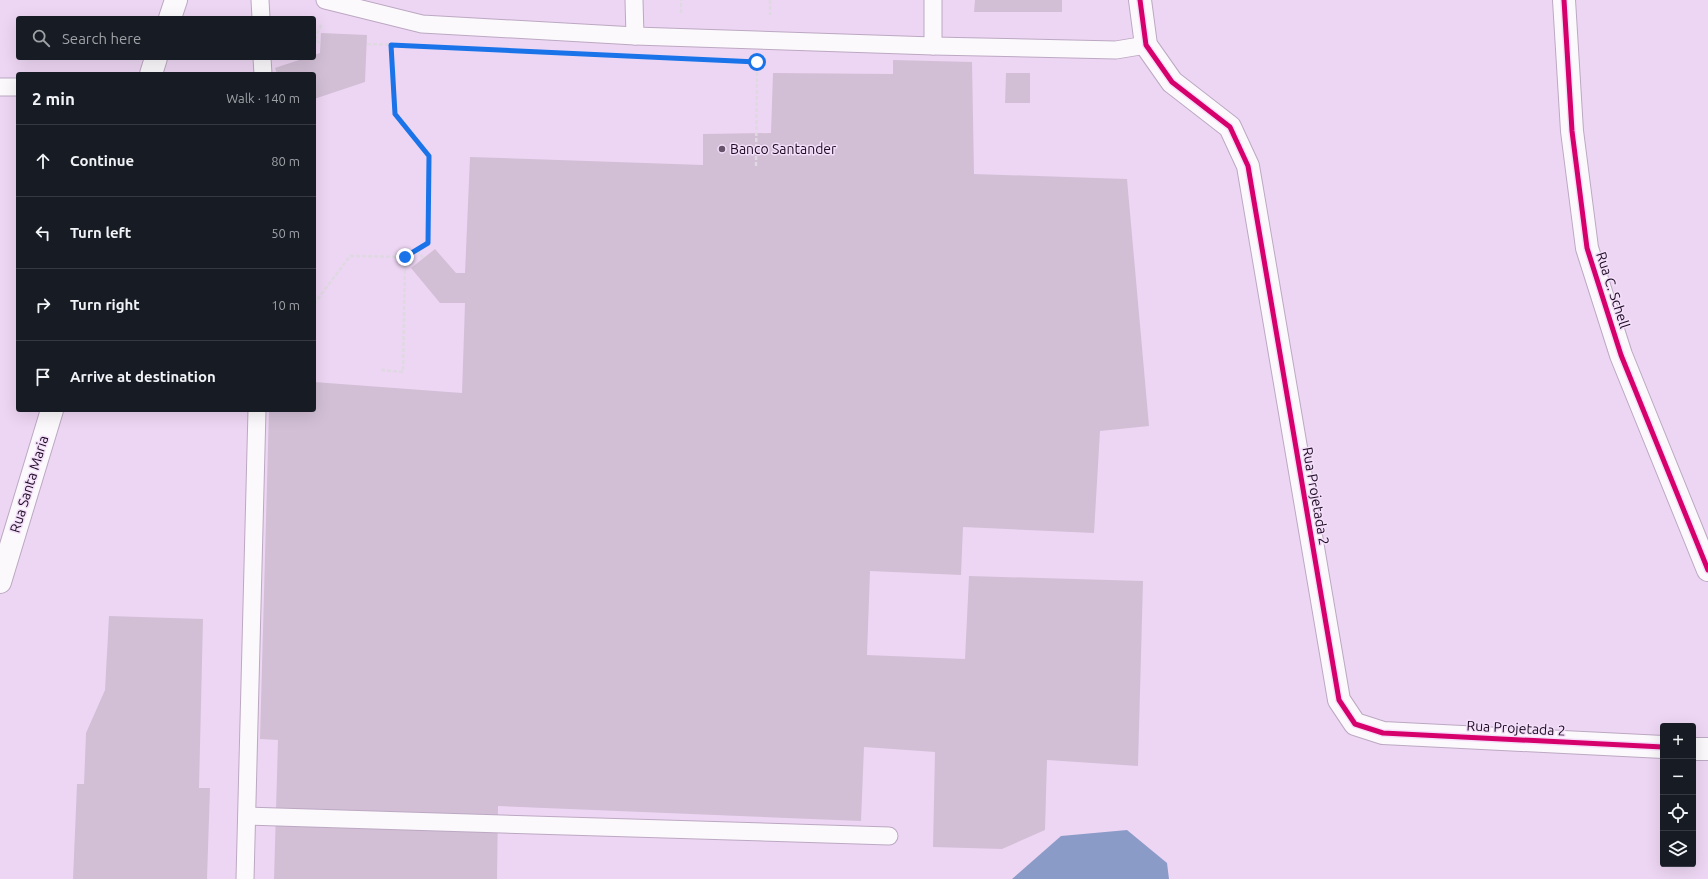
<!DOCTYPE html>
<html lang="en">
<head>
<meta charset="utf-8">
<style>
	:root { --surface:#171b24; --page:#20242c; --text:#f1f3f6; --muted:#9ea1a6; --line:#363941 }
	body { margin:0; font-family:Ubuntu,sans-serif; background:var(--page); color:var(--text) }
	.controls { position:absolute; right:12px; bottom:12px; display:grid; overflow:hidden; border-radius:4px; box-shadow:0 4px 16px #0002 }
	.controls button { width:36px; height:36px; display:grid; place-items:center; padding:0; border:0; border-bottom:1px solid var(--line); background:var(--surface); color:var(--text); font:20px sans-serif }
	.stop { position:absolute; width:12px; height:12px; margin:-9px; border:3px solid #1a73e8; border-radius:50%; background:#fff }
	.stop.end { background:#1a73e8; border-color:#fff; box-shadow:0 1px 4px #0008 }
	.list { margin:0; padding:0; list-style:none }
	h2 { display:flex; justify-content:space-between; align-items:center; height:52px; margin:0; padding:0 16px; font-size:17px }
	h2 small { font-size:13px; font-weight:400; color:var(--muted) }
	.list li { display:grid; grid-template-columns:26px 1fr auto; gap:12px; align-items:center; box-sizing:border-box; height:72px; padding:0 16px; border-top:1px solid var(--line) }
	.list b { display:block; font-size:15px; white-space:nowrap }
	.list em { font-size:13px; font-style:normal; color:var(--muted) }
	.icon { flex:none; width:22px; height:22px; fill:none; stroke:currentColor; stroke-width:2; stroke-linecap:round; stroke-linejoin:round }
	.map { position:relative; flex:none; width:1708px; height:879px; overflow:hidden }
	.search { position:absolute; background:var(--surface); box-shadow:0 4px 16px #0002; left:16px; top:16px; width:300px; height:44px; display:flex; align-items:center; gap:10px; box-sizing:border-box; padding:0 14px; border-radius:4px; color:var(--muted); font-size:15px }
	.panel { position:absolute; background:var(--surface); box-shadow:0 4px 16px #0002; left:16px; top:72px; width:300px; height:340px; border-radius:4px }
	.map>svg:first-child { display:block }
</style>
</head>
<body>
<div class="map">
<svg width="1708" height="879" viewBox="0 0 1708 879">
	<rect width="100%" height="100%" fill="#edd6f3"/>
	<polygon fill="#8b9bc8" points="1127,830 1167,863 1169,879 1012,879 1061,836"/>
	<g fill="#d2bfd6">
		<polygon points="975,0 1062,0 1062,12 974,12"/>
		<polygon points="321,33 367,35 365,82 314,99 314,74 277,74 275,68 305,58 314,58 314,55 320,53"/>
		<polygon points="893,60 972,62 974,174 1127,179 1149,426 1100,431 1094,533 963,527 961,575 870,571 867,655 965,659 969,576 1143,581 1138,766 1047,760 1045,830 1002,849 933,847 935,752 864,747 861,821 498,806 497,879 274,879 278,740 260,739 269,410 314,410 314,382 462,393 465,303 440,303 411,268 435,249 456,273 465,273 470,157 703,165 703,134 771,133 773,73 893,74"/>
		<polygon points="1006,73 1030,73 1030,103 1005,103"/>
		<polygon points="109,616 203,619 199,788 210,788 207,879 73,879 77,784 84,784 86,733 105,690"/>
	</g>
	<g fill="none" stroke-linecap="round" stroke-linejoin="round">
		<g stroke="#bca8c2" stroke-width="19">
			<g id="lane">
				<polyline points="260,0 261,18"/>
				<polyline points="325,0 422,24 635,36 933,46 1116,50 1146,45"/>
				<polyline points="634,0 635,36"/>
				<polyline points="933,0 933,46"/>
				<polyline points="262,58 263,74"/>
				<polyline points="0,87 18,87"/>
				<polyline points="247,816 889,836"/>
				<polyline points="245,879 257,410"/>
			</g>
		</g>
		<g stroke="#bca8c2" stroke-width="24">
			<g id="street">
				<polyline points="1140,0 1146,45 1172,82 1230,127 1248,166 1339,700 1355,724 1383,733 1663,747"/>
				<polyline points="1564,0 1572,131 1587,248 1621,355 1708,570"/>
				<polyline points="1693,749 1708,749"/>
			</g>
		</g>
		<g stroke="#bca8c2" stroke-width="24">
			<g id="secondary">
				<polyline points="170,18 176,0"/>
				<polyline points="151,74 156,58"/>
				<polyline points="0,582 52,410"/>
			</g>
		</g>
		<g stroke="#dfd9e1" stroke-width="2.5" stroke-dasharray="4 2" stroke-linecap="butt">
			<polyline points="770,0 770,15"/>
			<polyline points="681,13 681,0"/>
			<polyline points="320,43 315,39 322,23"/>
			<polyline points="367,44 397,45"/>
			<polyline points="756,166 757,65"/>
			<polyline points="417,250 423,258"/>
			<polyline points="314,304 350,256 405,257 428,243 429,156 395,114 391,45"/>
			<polyline points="381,370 403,372 405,257"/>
		</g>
		<use href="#lane" stroke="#fcf9fd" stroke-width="17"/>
		<use href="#street" stroke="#fcf9fd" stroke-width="22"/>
		<use href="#secondary" stroke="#fcf9fd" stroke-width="22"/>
		<g stroke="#f4dffa" stroke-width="8">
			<g id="cycleway">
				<polyline points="1140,0 1146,45 1172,82 1230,127 1248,166 1339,700 1355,724 1383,733 1663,747"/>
				<polyline points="1564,0 1572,131 1587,248 1621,355 1708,570"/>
			</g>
		</g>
		<use href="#cycleway" stroke="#d6006c" stroke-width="5"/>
	</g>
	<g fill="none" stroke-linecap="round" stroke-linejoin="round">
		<polyline stroke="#1a73e8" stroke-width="5" points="405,257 428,243 429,156 395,114 391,45 757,62"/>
	</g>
	<circle fill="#66526b" stroke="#f4dffa" stroke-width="1.5" cx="722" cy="149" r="4"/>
	<g text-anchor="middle" stroke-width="3" stroke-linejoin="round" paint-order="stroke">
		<g font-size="14" fill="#1d0b22" stroke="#f4dffa" text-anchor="start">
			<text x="730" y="154">Banco Santander</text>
		</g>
		<g font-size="14" fill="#1d0b22" stroke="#f4dffa">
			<text transform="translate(1613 290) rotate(72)" y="5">Rua C. Schell</text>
			<text transform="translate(29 484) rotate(-73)" y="5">Rua Santa Maria</text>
			<text transform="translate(1316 496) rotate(80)" y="5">Rua Projetada 2</text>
			<text transform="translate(1516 728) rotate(3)" y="5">Rua Projetada 2</text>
		</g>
	</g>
</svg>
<div class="controls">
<button>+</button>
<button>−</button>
<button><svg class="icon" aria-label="locate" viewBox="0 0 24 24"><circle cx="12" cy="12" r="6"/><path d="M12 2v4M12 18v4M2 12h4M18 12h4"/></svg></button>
<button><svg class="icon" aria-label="layers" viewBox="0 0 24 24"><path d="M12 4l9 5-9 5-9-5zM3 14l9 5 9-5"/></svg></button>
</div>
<div class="stop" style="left:757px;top:62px"></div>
<div class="stop end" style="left:405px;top:257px"></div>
<div class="search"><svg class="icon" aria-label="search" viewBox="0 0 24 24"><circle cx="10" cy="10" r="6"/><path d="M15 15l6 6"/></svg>Search here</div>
<section class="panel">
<h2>2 min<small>Walk · 140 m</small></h2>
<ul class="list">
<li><svg class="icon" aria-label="ahead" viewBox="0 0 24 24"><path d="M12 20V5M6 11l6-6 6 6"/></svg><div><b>Continue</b></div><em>80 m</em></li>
<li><svg class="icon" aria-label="left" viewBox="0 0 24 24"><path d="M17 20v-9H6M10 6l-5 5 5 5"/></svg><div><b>Turn left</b></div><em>50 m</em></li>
<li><svg class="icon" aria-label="right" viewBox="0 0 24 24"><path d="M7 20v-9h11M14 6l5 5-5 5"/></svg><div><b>Turn right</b></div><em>10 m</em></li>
<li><svg class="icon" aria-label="arrive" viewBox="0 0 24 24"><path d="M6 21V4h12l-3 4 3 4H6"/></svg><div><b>Arrive at destination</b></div></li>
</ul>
</section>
</div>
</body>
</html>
